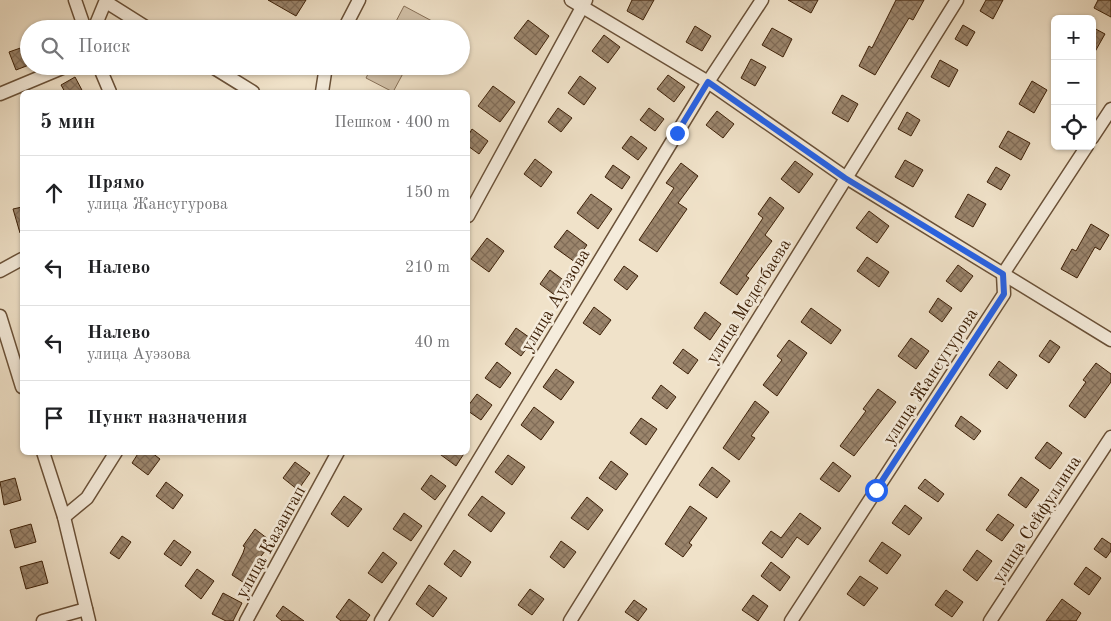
<!DOCTYPE html>
<html lang="ru">
<head>
<meta charset="utf-8">
<style>
	:root { --surface:#fff; --page:#f6f6f6; --text:#202124; --muted:#757577; --line:#e0e0e0 }
	body { margin:0; font-family:"Old Standard TT",serif; background:var(--page); color:var(--text) }
	.controls { position:absolute; right:15px; top:15px; display:grid; overflow:hidden; border-radius:8px; box-shadow:0 1px 4px #0004 }
	.controls button { width:45px; height:45px; display:grid; place-items:center; padding:0; border:0; border-bottom:1px solid var(--line); background:var(--surface); color:var(--text); font:25px sans-serif }
	.stop { position:absolute; width:15px; height:15px; margin:-11px; border:4px solid #2563eb; border-radius:50%; background:#fff }
	.stop.end { background:#2563eb; border-color:#fff; box-shadow:0 1px 5px #0008 }
	.list { margin:0; padding:0; list-style:none }
	h2 { display:flex; justify-content:space-between; align-items:center; height:65px; margin:0; padding:0 20px; font-size:21px }
	h2 small { font-size:16px; font-weight:400; color:var(--muted) }
	.list li { display:grid; grid-template-columns:32px 1fr auto; gap:15px; align-items:center; box-sizing:border-box; height:75px; padding:0 20px; border-top:1px solid var(--line) }
	.list b { display:block; font-size:19px; white-space:nowrap }
	.list p { margin:0; font-size:16px; white-space:nowrap; color:var(--muted) }
	.list em { font-size:16px; font-style:normal; color:var(--muted) }
	.icon { flex:none; width:28px; height:28px; fill:none; stroke:currentColor; stroke-width:2; stroke-linecap:round; stroke-linejoin:round }
	.map { position:relative; flex:none; width:1111px; height:621px; overflow:hidden }
	.search { position:absolute; background:var(--surface); box-shadow:0 1px 4px #0004; left:20px; top:20px; width:450px; height:55px; display:flex; align-items:center; gap:12px; box-sizing:border-box; padding:0 18px; border-radius:28px; color:var(--muted); font-size:19px }
	.panel { position:absolute; background:var(--surface); box-shadow:0 1px 4px #0004; left:20px; top:90px; width:450px; height:365px; border-radius:8px }
	.map>svg:first-child { display:block }
</style>
</head>
<body>
<div class="map">
<svg width="1111" height="621" viewBox="0 0 1111 621">
	<defs>
		<pattern id="building-cross-hatch" width="8" height="8" patternUnits="userSpaceOnUse" patternTransform="scale(1.25)"><rect width="8" height="8" fill="#9b856c"/><path d="M0 0l8 8M0 8l8-8" fill="none" stroke="#806c57"/></pattern>
	</defs>
	<rect width="100%" height="100%" fill="#f0e2c9"/>
	<filter id="stains"><feTurbulence type="fractalNoise" baseFrequency=".004" numOctaves="4"/><feColorMatrix values="0 0 0 0 .2 0 0 0 0 .09 0 0 0 0 .02 0 0 0 .5 -.17"/></filter>
	<radialGradient id="worn" r=".72"><stop offset=".6" stop-color="#630" stop-opacity="0"/><stop offset="1" stop-color="#630" stop-opacity=".3"/></radialGradient>
	<g fill="#d2c1a8" stroke="#887158">
		<polygon points="404,6 432,21 428,29 392,29"/>
		<polygon points="372,66 407,66 393,92 366,78"/>
	</g>
	<g fill="url(#building-cross-hatch)" stroke="#3e2108">
		<polygon points="268,0 306,0 296,16"/>
		<polygon points="632,0 654,0 643,20 627,11"/>
		<polygon points="788,0 818,0 811,13"/>
		<polygon points="896,0 924,0 913,20 909,18 875,75 859,66 869,46 872,48"/>
		<polygon points="986,0 1003,0 993,19 980,11"/>
		<polygon points="1098,0 1111,0 1111,17 1094,8"/>
		<polygon points="528,20 549,36 536,55 514,38"/>
		<polygon points="963,25 975,32 967,46 955,39"/>
		<polygon points="695,26 711,36 702,51 686,42"/>
		<polygon points="1092,27 1105,34 1092,57"/>
		<polygon points="772,28 792,39 783,57 762,45"/>
		<polygon points="604,35 620,47 608,63 592,51"/>
		<polygon points="29,45 29,65 16,70 9,52"/>
		<polygon points="751,59 766,67 755,86 741,78"/>
		<polygon points="940,60 958,70 949,87 931,77"/>
		<polygon points="668,75 685,87 674,102 657,89"/>
		<polygon points="580,76 596,88 584,105 568,93"/>
		<polygon points="75,77 83,92 65,92 61,85"/>
		<polygon points="1032,81 1047,90 1034,113 1019,104"/>
		<polygon points="493,86 515,102 500,122 478,106"/>
		<polygon points="842,95 858,104 848,122 832,113"/>
		<polygon points="558,108 572,118 561,132 548,122"/>
		<polygon points="649,108 664,119 655,131 640,120"/>
		<polygon points="717,111 734,124 723,138 706,125"/>
		<polygon points="907,112 920,120 911,136 898,129"/>
		<polygon points="472,129 488,141 479,154 468,146 468,136"/>
		<polygon points="1008,131 1030,143 1021,160 999,147"/>
		<polygon points="631,136 647,148 638,160 622,148"/>
		<polygon points="535,159 552,172 541,187 524,174"/>
		<polygon points="905,160 923,170 913,187 895,177"/>
		<polygon points="795,161 813,174 799,193 781,179"/>
		<polygon points="681,163 698,176 678,203 687,209 657,252 639,240 674,188 666,183"/>
		<polygon points="613,165 630,177 622,189 605,177"/>
		<polygon points="996,167 1010,175 1001,190 987,182"/>
		<polygon points="591,194 612,209 598,229 577,213"/>
		<polygon points="968,194 986,204 973,227 955,217"/>
		<polygon points="770,197 784,208 765,235 772,241 746,276 749,278 737,295 720,283 763,218 758,214"/>
		<polygon points="22,207 22,233 20,233 13,209"/>
		<polygon points="869,211 889,226 877,243 856,228"/>
		<polygon points="1091,224 1109,235 1100,250 1095,247 1077,278 1061,269 1072,249 1076,251"/>
		<polygon points="567,230 587,245 575,262 554,247"/>
		<polygon points="487,238 504,251 489,272 471,259"/>
		<polygon points="867,257 889,272 879,287 857,271"/>
		<polygon points="958,265 973,276 961,292 946,281"/>
		<polygon points="624,266 638,276 627,290 614,280"/>
		<polygon points="550,270 566,282 556,296 540,284"/>
		<polygon points="938,298 952,308 942,322 929,312"/>
		<polygon points="594,307 611,320 600,335 583,323"/>
		<polygon points="811,308 841,330 831,344 801,322"/>
		<polygon points="705,312 721,324 710,340 694,328"/>
		<polygon points="516,328 533,340 521,356 505,344"/>
		<polygon points="911,338 929,351 916,369 898,356"/>
		<polygon points="789,340 807,353 777,396 763,385 782,360 777,356"/>
		<polygon points="1050,340 1060,347 1049,363 1039,356"/>
		<polygon points="683,349 698,360 688,374 673,363"/>
		<polygon points="999,361 1017,375 1007,389 989,375"/>
		<polygon points="497,362 511,373 500,388 485,378"/>
		<polygon points="1096,363 1111,374 1111,382 1085,418 1069,406 1086,382 1083,380"/>
		<polygon points="556,369 574,382 561,400 543,387"/>
		<polygon points="661,385 676,397 667,409 652,398"/>
		<polygon points="878,389 896,402 854,456 840,446 866,411 863,409"/>
		<polygon points="477,394 492,405 481,420 468,411 468,406"/>
		<polygon points="755,401 769,412 751,436 755,438 739,460 723,448"/>
		<polygon points="534,407 554,422 541,440 521,425"/>
		<polygon points="961,416 981,431 974,440 955,426"/>
		<polygon points="641,418 657,429 646,445 630,433"/>
		<polygon points="1047,442 1062,453 1050,469 1035,458"/>
		<polygon points="139,452 151,452 160,459 148,475 132,463"/>
		<polygon points="437,452 465,452 456,466"/>
		<polygon points="508,455 525,467 512,485 495,472"/>
		<polygon points="611,461 628,474 616,490 599,478"/>
		<polygon points="295,462 310,473 298,490 283,478"/>
		<polygon points="833,462 851,476 839,492 820,479"/>
		<polygon points="712,467 730,481 717,498 699,485"/>
		<polygon points="431,475 446,486 435,500 421,489"/>
		<polygon points="1021,477 1039,490 1026,508 1008,495"/>
		<polygon points="15,478 21,500 4,505 0,482"/>
		<polygon points="925,479 944,494 938,502 918,488"/>
		<polygon points="166,482 183,495 173,509 156,496"/>
		<polygon points="344,496 362,509 348,527 331,514"/>
		<polygon points="482,496 505,513 491,532 468,515"/>
		<polygon points="587,497 603,510 588,530 571,518"/>
		<polygon points="905,505 922,518 909,535 892,523"/>
		<polygon points="690,506 707,518 689,543 692,545 683,557 665,544"/>
		<polygon points="404,513 422,526 411,541 393,529"/>
		<polygon points="800,513 821,528 808,545 797,537 782,558 762,543 771,531 781,538"/>
		<polygon points="998,514 1014,525 1002,541 986,530"/>
		<polygon points="31,524 36,542 15,548 10,530"/>
		<polygon points="255,529 272,542 255,564 260,567 249,586 232,575 243,553 245,547 243,546"/>
		<polygon points="122,536 131,542 119,559 110,553"/>
		<polygon points="1102,538 1111,544 1111,551 1106,558 1094,549"/>
		<polygon points="174,540 191,552 181,566 164,554"/>
		<polygon points="561,541 576,552 564,568 550,557"/>
		<polygon points="882,542 901,555 887,574 869,561"/>
		<polygon points="454,550 471,562 461,577 444,564"/>
		<polygon points="977,550 992,561 977,581 963,570"/>
		<polygon points="383,552 397,563 382,583 368,573"/>
		<polygon points="42,561 48,583 26,589 20,567"/>
		<polygon points="771,562 790,577 780,591 761,576"/>
		<polygon points="1086,567 1101,578 1089,595 1074,584"/>
		<polygon points="197,569 214,581 201,599 185,586"/>
		<polygon points="860,576 878,588 864,606 847,594"/>
		<polygon points="429,585 447,598 433,617 416,604"/>
		<polygon points="530,589 544,599 532,615 518,605"/>
		<polygon points="946,590 963,602 952,617 935,605"/>
		<polygon points="223,593 242,603 233,621 226,621 212,614"/>
		<polygon points="753,595 768,606 758,621 742,610"/>
		<polygon points="349,599 370,615 366,621 341,621 336,617"/>
		<polygon points="1062,599 1081,613 1076,621 1046,621"/>
		<polygon points="634,600 647,609 638,621 625,612"/>
		<polygon points="283,606 304,621 282,621 276,616"/>
	</g>
	<g fill="none" stroke-linecap="round" stroke-linejoin="round">
		<g stroke="#6a5138" stroke-width="15">
			<g id="minor">
				<polyline points="75,0 85,29"/>
				<polyline points="571,0 708,82 845,177 1111,340"/>
				<polyline points="106,2 149,29"/>
				<polyline points="94,29 106,0"/>
				<polyline points="344,29 359,0"/>
				<polyline points="99,66 110,92"/>
				<polyline points="211,66 253,92"/>
				<polyline points="322,92 326,66"/>
				<polyline points="0,94 67,66"/>
				<polyline points="1092,138 1111,109"/>
				<polyline points="468,216 586,0"/>
				<polyline points="0,271 22,259"/>
				<polyline points="0,316 22,387"/>
				<polyline points="43,452 64,517 89,621"/>
				<polyline points="64,517 87,498 116,452"/>
				<polyline points="43,621 86,609"/>
				<polyline points="246,621 338,452"/>
				<polyline points="381,621 708,82 762,0"/>
				<polyline points="570,621 957,0"/>
				<polyline points="791,621 1004,294 1003,274 1087,146"/>
				<polyline points="990,621 1111,437"/>
			</g>
		</g>
		<use href="#minor" stroke="#f5ecdc" stroke-width="12"/>
	</g>
	<g fill="none" stroke-linecap="round" stroke-linejoin="round">
		<polyline stroke="#2563eb" stroke-width="6" points="677,133 708,82 845,178 1003,274 1004,294 876,490"/>
	</g>
	<g text-anchor="middle" stroke-width="5" stroke-linejoin="round" paint-order="stroke">
		<g font-size="18" fill="#3e2108" stroke="#f5ecdc">
			<text transform="translate(555 300) rotate(-59)" y="6">улица Ауэзова</text>
			<text transform="translate(748 301) rotate(-58)" y="6">улица Медетбаева</text>
			<text transform="translate(930 376) rotate(-57)" y="6">улица Жансугурова</text>
			<text transform="translate(1036 519) rotate(-57)" y="6">улица Сейфуллина</text>
			<text transform="translate(270 542) rotate(-61)" y="6">улица Казангап</text>
		</g>
	</g>
	<rect width="100%" height="100%" filter="url(#stains)"/>
	<rect width="100%" height="100%" fill="url(#worn)"/>
</svg>
<div class="controls">
<button>+</button>
<button>−</button>
<button><svg class="icon" aria-label="locate" viewBox="0 0 24 24"><circle cx="12" cy="12" r="6"/><path d="M12 2v4M12 18v4M2 12h4M18 12h4"/></svg></button>
</div>
<div class="stop" style="left:876px;top:490px"></div>
<div class="stop end" style="left:677px;top:133px"></div>
<div class="search"><svg class="icon" aria-label="search" viewBox="0 0 24 24"><circle cx="10" cy="10" r="6"/><path d="M15 15l6 6"/></svg>Поиск</div>
<section class="panel">
<h2>5 мин<small>Пешком · 400 m</small></h2>
<ul class="list">
<li><svg class="icon" aria-label="ahead" viewBox="0 0 24 24"><path d="M12 20V5M6 11l6-6 6 6"/></svg><div><b>Прямо</b><p>улица Жансугурова</p></div><em>150 m</em></li>
<li><svg class="icon" aria-label="left" viewBox="0 0 24 24"><path d="M17 20v-9H6M10 6l-5 5 5 5"/></svg><div><b>Налево</b></div><em>210 m</em></li>
<li><svg class="icon" aria-label="left" viewBox="0 0 24 24"><path d="M17 20v-9H6M10 6l-5 5 5 5"/></svg><div><b>Налево</b><p>улица Ауэзова</p></div><em>40 m</em></li>
<li><svg class="icon" aria-label="arrive" viewBox="0 0 24 24"><path d="M6 21V4h12l-3 4 3 4H6"/></svg><div><b>Пункт назначения</b></div></li>
</ul>
</section>
</div>
</body>
</html>
